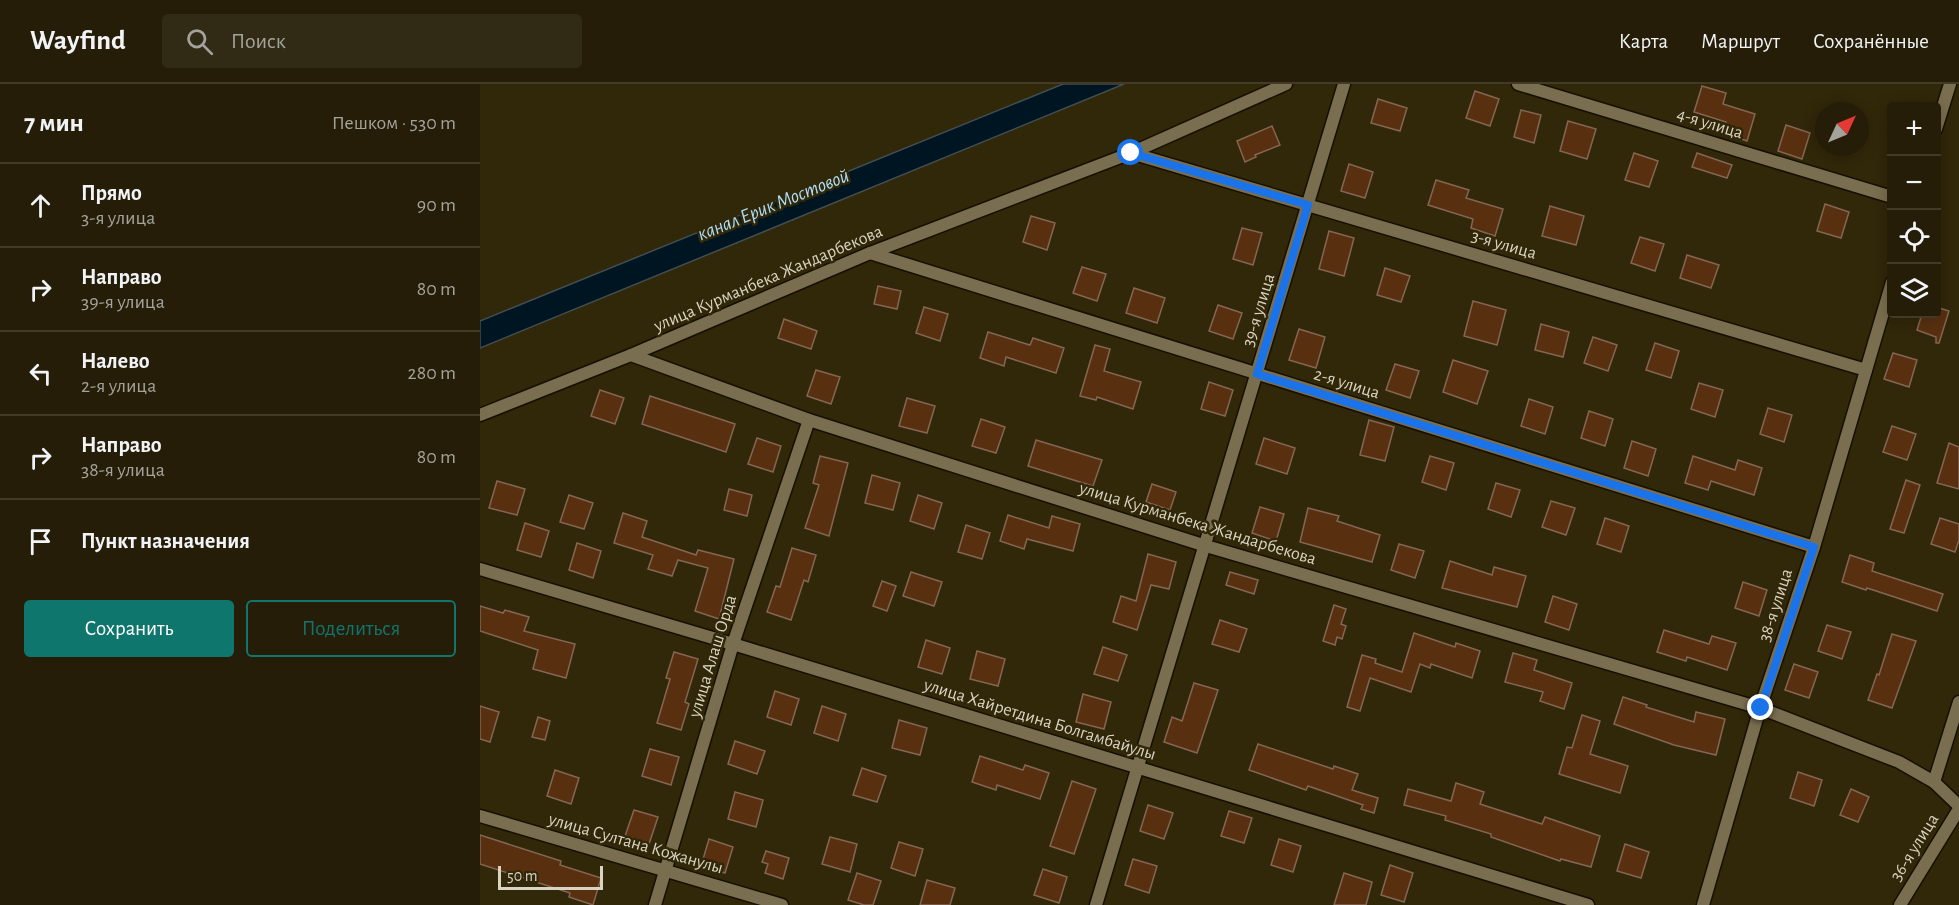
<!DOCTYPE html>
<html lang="ru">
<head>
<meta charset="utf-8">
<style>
	:root { --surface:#251d07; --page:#312a15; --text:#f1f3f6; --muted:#a3a29b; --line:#423b28; --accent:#0f766e }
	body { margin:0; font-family:"Alegreya Sans",sans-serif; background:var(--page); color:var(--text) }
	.controls { position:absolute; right:18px; top:18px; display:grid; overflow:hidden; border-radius:6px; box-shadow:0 3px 15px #0003 }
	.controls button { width:54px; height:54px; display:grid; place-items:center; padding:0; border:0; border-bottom:2px solid var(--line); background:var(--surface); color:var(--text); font:30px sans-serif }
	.compass { position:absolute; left:1335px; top:18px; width:54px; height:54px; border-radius:50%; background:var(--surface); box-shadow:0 3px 15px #0003; rotate:46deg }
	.scale { position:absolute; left:18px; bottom:15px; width:105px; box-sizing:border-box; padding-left:6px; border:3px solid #d9d3c2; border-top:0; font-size:16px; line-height:21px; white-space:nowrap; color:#d9d3c2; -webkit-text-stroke:4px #312709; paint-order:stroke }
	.stop { position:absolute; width:18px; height:18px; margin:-14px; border:4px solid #1a73e8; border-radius:50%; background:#fff }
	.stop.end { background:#1a73e8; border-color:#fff; box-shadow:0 2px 6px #0008 }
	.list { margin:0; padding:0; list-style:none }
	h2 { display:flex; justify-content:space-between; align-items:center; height:78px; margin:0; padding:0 24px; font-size:26px }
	h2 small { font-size:20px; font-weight:400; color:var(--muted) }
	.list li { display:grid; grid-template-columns:39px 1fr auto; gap:18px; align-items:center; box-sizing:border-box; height:84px; padding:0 24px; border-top:2px solid var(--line) }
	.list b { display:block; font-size:22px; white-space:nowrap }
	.list p { margin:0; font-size:20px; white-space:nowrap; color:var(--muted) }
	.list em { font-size:20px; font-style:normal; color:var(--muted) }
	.actions { display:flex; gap:12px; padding:18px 24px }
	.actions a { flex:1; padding:14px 0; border:2px solid var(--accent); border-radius:6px; text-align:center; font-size:21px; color:var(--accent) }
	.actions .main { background:var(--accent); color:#fff }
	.icon { flex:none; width:33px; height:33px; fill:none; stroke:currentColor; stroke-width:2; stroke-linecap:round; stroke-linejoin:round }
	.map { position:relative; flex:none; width:1479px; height:821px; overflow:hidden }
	header { display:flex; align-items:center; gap:36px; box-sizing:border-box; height:84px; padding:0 30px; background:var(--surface); border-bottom:2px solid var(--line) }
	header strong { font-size:28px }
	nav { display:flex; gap:33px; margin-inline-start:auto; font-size:21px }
	.search { width:420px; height:54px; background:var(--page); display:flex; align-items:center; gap:15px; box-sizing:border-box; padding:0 21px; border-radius:6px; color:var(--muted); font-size:22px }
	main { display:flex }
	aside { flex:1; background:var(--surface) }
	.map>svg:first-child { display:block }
</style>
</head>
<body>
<header>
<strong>Wayfind</strong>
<div class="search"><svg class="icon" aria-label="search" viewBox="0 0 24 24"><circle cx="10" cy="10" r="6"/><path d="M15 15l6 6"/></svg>Поиск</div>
<nav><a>Карта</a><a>Маршрут</a><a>Сохранённые</a></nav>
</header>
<main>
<aside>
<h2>7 мин<small>Пешком · 530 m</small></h2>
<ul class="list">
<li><svg class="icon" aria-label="ahead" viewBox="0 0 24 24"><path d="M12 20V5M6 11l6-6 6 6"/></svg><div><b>Прямо</b><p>3-я улица</p></div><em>90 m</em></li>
<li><svg class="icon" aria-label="right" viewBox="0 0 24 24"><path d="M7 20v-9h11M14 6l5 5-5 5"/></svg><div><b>Направо</b><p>39-я улица</p></div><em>80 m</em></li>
<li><svg class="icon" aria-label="left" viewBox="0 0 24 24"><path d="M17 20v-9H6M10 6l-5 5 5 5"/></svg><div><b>Налево</b><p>2-я улица</p></div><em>280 m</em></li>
<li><svg class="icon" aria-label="right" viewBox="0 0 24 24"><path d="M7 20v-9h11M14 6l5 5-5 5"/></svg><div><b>Направо</b><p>38-я улица</p></div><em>80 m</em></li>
<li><svg class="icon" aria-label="arrive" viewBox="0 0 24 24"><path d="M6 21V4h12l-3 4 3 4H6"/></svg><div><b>Пункт назначения</b></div></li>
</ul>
<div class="actions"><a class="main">Сохранить</a><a>Поделиться</a></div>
</aside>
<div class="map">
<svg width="1479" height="821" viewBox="0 0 1479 821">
	<rect width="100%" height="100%" fill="#312709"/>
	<polygon fill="#001522" stroke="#414e52" stroke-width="1.5" points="583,0 644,0 0,264 0,237"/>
	<g fill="#583010" stroke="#836653" stroke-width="1.5">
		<polygon points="1222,2 1246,9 1243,20 1275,30 1267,57 1243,49 1246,38 1214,28"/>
		<polygon points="995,7 1019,15 1010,42 986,34"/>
		<polygon points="898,15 927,24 920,47 891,39"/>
		<polygon points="1041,26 1061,31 1054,59 1034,53"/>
		<polygon points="1088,37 1116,45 1107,75 1080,67"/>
		<polygon points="1306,41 1330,49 1322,75 1298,67"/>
		<polygon points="792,42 800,61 775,71 776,73 765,78 757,57"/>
		<polygon points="1154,69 1178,77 1169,103 1145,96"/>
		<polygon points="1217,69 1252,81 1247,94 1212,83"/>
		<polygon points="869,80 893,88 885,114 861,107"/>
		<polygon points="956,96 989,106 986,114 1023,125 1015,152 991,144 993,135 948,121"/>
		<polygon points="1345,120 1369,128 1361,154 1337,147"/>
		<polygon points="1070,122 1104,132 1096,161 1062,152"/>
		<polygon points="551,132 575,139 567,166 543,158"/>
		<polygon points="762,144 782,149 773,181 753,175"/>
		<polygon points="849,147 874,154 864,192 839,185"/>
		<polygon points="1160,153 1184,160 1175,187 1151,179"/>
		<polygon points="1207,171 1239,181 1231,204 1200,194"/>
		<polygon points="602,183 626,190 617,217 593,209"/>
		<polygon points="905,184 930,192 921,218 897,211"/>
		<polygon points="398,202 421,207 417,225 394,220"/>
		<polygon points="654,204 685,214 677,239 646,229"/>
		<polygon points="993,217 1026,226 1017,261 984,252"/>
		<polygon points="738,221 762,229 753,255 729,247"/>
		<polygon points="444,223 468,230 460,257 436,249"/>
		<polygon points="1456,223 1469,227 1459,259 1456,259 1456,253 1437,246 1442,230 1456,230"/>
		<polygon points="304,235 337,247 331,265 298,254"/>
		<polygon points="1061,240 1089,248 1083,273 1055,266"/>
		<polygon points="819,245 845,253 836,284 809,276"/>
		<polygon points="508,248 550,261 553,254 584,264 576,289 526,273 524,282 500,274"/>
		<polygon points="1113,253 1137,261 1128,287 1104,279"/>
		<polygon points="1175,259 1199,267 1191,294 1166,286"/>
		<polygon points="615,261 630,265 624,287 661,298 653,325 617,313 616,316 600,312"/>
		<polygon points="1413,269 1437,276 1429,303 1404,295"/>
		<polygon points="973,276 1008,287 997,320 963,308"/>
		<polygon points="915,280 939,287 930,314 906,306"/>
		<polygon points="336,286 360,293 351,320 327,312"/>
		<polygon points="729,298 753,306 745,332 721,325"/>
		<polygon points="1219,299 1243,306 1235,333 1211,325"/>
		<polygon points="120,306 144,314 135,340 111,332"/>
		<polygon points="170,312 255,340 246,368 162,340"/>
		<polygon points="427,314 455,322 447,349 419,342"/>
		<polygon points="1049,315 1073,323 1065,350 1041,342"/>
		<polygon points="1288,324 1312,331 1304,358 1280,350"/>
		<polygon points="1109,327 1133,335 1125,362 1101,354"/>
		<polygon points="501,335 525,343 516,369 492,362"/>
		<polygon points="889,336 914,343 905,377 880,371"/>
		<polygon points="1412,342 1436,350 1427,376 1403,368"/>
		<polygon points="277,354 301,362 293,388 268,380"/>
		<polygon points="784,354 815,364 807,390 776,380"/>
		<polygon points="556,356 622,376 613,402 548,382"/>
		<polygon points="1152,357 1176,365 1168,392 1144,384"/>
		<polygon points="1469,359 1479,363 1479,405 1457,399"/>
		<polygon points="340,372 368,379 349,452 325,444 339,401 333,399"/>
		<polygon points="950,372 974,379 966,406 942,398"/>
		<polygon points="1213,372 1255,386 1258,376 1282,384 1274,411 1231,397 1228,406 1205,399"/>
		<polygon points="392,391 420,399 413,426 385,419"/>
		<polygon points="1426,396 1440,401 1424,449 1410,445"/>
		<polygon points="17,397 45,405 37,431 9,424"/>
		<polygon points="1016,399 1040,406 1031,433 1008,425"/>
		<polygon points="672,400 696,408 690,426 666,418"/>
		<polygon points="249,405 272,411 267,432 244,426"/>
		<polygon points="89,411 113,419 104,445 80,438"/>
		<polygon points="438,411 462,419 454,445 430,437"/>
		<polygon points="1071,417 1095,424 1086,451 1062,443"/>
		<polygon points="780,423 804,430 796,457 772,449"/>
		<polygon points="828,424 859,432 857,437 900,451 892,478 820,458"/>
		<polygon points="143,429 167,437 162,453 216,471 218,466 254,475 239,535 215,527 228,484 198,476 192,492 168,485 173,471 134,459"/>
		<polygon points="528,431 569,444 572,432 600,440 593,467 547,455 544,465 520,457"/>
		<polygon points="1125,434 1149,442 1141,468 1117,460"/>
		<polygon points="1460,434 1479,440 1479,456 1475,468 1451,460"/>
		<polygon points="45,439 69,447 61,473 37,466"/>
		<polygon points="486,441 510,449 502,475 478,468"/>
		<polygon points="97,459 121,467 113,494 89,486"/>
		<polygon points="919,460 944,467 935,494 911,486"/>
		<polygon points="312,464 336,471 328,498 324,496 311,536 287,528 296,502 300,503"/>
		<polygon points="668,470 696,478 689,505 671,501 657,546 633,538 641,512 656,517"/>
		<polygon points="1370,471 1394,479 1392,487 1463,510 1457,527 1387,504 1386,506 1362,498"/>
		<polygon points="970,477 1012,491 1014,483 1046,492 1037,523 962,504"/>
		<polygon points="431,488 462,498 454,522 423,512"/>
		<polygon points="750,488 778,496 774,510 746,501"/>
		<polygon points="402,497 416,502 407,527 393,522"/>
		<polygon points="1263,498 1287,506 1279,532 1255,524"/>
		<polygon points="1073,512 1097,520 1089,546 1065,538"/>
		<polygon points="854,521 866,525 861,540 866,542 862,555 857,553 855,561 843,557"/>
		<polygon points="0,522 23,529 25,526 49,533 44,547 95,560 86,594 53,585 58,566 0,547"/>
		<polygon points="740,536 767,545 759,568 732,560"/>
		<polygon points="1347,541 1371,548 1362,575 1338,567"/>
		<polygon points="1184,546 1229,560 1232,552 1256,559 1247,586 1207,573 1206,577 1177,568"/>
		<polygon points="934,549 975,563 976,559 1000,567 992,594 951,580 950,584 940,580 931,608 890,594 880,627 867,623 882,571 896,575 895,579 922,588"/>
		<polygon points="1412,550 1436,557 1412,624 1388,616 1397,590 1399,591"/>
		<polygon points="446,556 470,564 462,590 438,583"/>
		<polygon points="623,563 647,571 638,597 614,590"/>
		<polygon points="497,567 525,575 518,602 490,595"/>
		<polygon points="194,568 218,575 205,618 209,620 201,646 177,639 190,595 186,594"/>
		<polygon points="1033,569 1057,576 1054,586 1092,599 1084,625 1060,617 1063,608 1025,598"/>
		<polygon points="1314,580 1338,588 1329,614 1305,606"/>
		<polygon points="714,599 738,606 717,669 684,658 692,633 702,637"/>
		<polygon points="295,607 319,615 311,641 287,633"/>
		<polygon points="603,610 631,618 624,645 596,638"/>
		<polygon points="1143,613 1167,621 1166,623 1214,638 1216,628 1245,635 1236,671 1194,661 1134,640"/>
		<polygon points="0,622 19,628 10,658 0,655"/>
		<polygon points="342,622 366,630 358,657 334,649"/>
		<polygon points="1102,631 1120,637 1110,670 1148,682 1140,709 1079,690 1087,663 1092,664"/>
		<polygon points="58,633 70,637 65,656 52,653"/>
		<polygon points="419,636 447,644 440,671 412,664"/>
		<polygon points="255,657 285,667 277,690 248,680"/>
		<polygon points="778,660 853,685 854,682 878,690 872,706 898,714 894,729 881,725 883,721 828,702 826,706 769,686"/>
		<polygon points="170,665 199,673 191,701 162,692"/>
		<polygon points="500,672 543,686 545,681 569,689 560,715 517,701 516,706 492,698"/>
		<polygon points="382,684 406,692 397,718 373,711"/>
		<polygon points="75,686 99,694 91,720 67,712"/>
		<polygon points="1318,688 1342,696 1334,722 1310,714"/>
		<polygon points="592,697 616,705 594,770 570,762"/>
		<polygon points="976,699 1004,708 1000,720 1062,740 1065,733 1120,752 1111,783 1081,775 1080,777 1011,753 1011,750 965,736 966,732 924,721 928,705 971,717"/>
		<polygon points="1371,705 1389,713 1378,738 1360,731"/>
		<polygon points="255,708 283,716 276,743 248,735"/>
		<polygon points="668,721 693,729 684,755 660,747"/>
		<polygon points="154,726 178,733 169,760 145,752"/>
		<polygon points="749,727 772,734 764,759 741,752"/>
		<polygon points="0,751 81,777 80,781 121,794 113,821 89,813 90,809 0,780"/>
		<polygon points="350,753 377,760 370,788 342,780"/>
		<polygon points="229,755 253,763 245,789 221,782"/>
		<polygon points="799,755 821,762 813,788 791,781"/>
		<polygon points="419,758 443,765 435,792 411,784"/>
		<polygon points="1145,760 1169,768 1161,794 1137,787"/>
		<polygon points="286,767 309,774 303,795 285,789 288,780 282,778"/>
		<polygon points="653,775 677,782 669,809 645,801"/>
		<polygon points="910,781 933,789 924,818 901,811"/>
		<polygon points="563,785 587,793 579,819 554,811"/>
		<polygon points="377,789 401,797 393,821 384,821 368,816"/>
		<polygon points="864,789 892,798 886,821 854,821"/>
		<polygon points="447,796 475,804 470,821 440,821"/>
	</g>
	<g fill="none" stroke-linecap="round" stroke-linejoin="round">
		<g stroke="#171000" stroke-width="15">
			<g id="minor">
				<polyline points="1038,0 1412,113"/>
				<polyline points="1456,45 1470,0"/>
				<polyline points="651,69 1386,286"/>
				<polyline points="390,169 1334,463"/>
				<polyline points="151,271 329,336 726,462 1280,624 1419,678 1454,698 1479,722"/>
				<polyline points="0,331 151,271 390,169 651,69 806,0"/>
				<polyline points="0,485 253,560 1108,821"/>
				<polyline points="1454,698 1479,618"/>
				<polyline points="0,732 302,821"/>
				<polyline points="175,821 253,560 329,336"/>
				<polyline points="616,821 864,0"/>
				<polyline points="1223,821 1280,624 1334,463 1412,198"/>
				<polyline points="1420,821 1479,725"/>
			</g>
		</g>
		<use href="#minor" stroke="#796e4f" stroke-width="12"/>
	</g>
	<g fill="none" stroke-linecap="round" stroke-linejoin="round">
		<polyline stroke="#1a73e8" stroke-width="8" points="651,69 828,121 777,290 1334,463 1281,624"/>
	</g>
	<g text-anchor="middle" stroke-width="5" stroke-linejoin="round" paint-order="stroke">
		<g font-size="18" fill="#d9d3c2" stroke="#312709">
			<text transform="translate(1230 39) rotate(17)" y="6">4-я улица</text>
			<text transform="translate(1024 160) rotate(16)" y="6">3-я улица</text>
			<text transform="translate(288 194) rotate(-23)" y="6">улица Курманбека Жандарбекова</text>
			<text transform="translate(778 226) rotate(-73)" y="6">39-я улица</text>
			<text transform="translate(867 299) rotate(17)" y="6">2-я улица</text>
			<text transform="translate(718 439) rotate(17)" y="6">улица Курманбека Жандарбекова</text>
			<text transform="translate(1295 521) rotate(-72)" y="6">38-я улица</text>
			<text transform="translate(232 572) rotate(-73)" y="6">улица Алаш Орда</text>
			<text transform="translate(560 635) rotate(17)" y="6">улица Хайретдина Болгамбайулы</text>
			<text transform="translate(156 759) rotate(16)" y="6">улица Султана Кожанулы</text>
			<text transform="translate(1434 763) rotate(-58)" y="6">36-я улица</text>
		</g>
		<g font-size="20" font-style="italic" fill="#aedff8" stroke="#312709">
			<text transform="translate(293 120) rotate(-22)" y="7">канал Ерик Мостовой</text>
		</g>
	</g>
</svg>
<div class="controls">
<button>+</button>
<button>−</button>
<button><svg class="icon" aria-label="locate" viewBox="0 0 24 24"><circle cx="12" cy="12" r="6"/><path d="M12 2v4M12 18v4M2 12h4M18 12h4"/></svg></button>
<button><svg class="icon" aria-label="layers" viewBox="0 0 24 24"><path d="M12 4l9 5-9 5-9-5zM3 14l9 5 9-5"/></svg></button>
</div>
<svg class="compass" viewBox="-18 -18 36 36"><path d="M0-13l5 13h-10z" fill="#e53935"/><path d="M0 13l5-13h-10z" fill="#a3a29b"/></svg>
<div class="scale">50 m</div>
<div class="stop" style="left:651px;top:69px"></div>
<div class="stop end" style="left:1281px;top:624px"></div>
</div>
</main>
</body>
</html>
